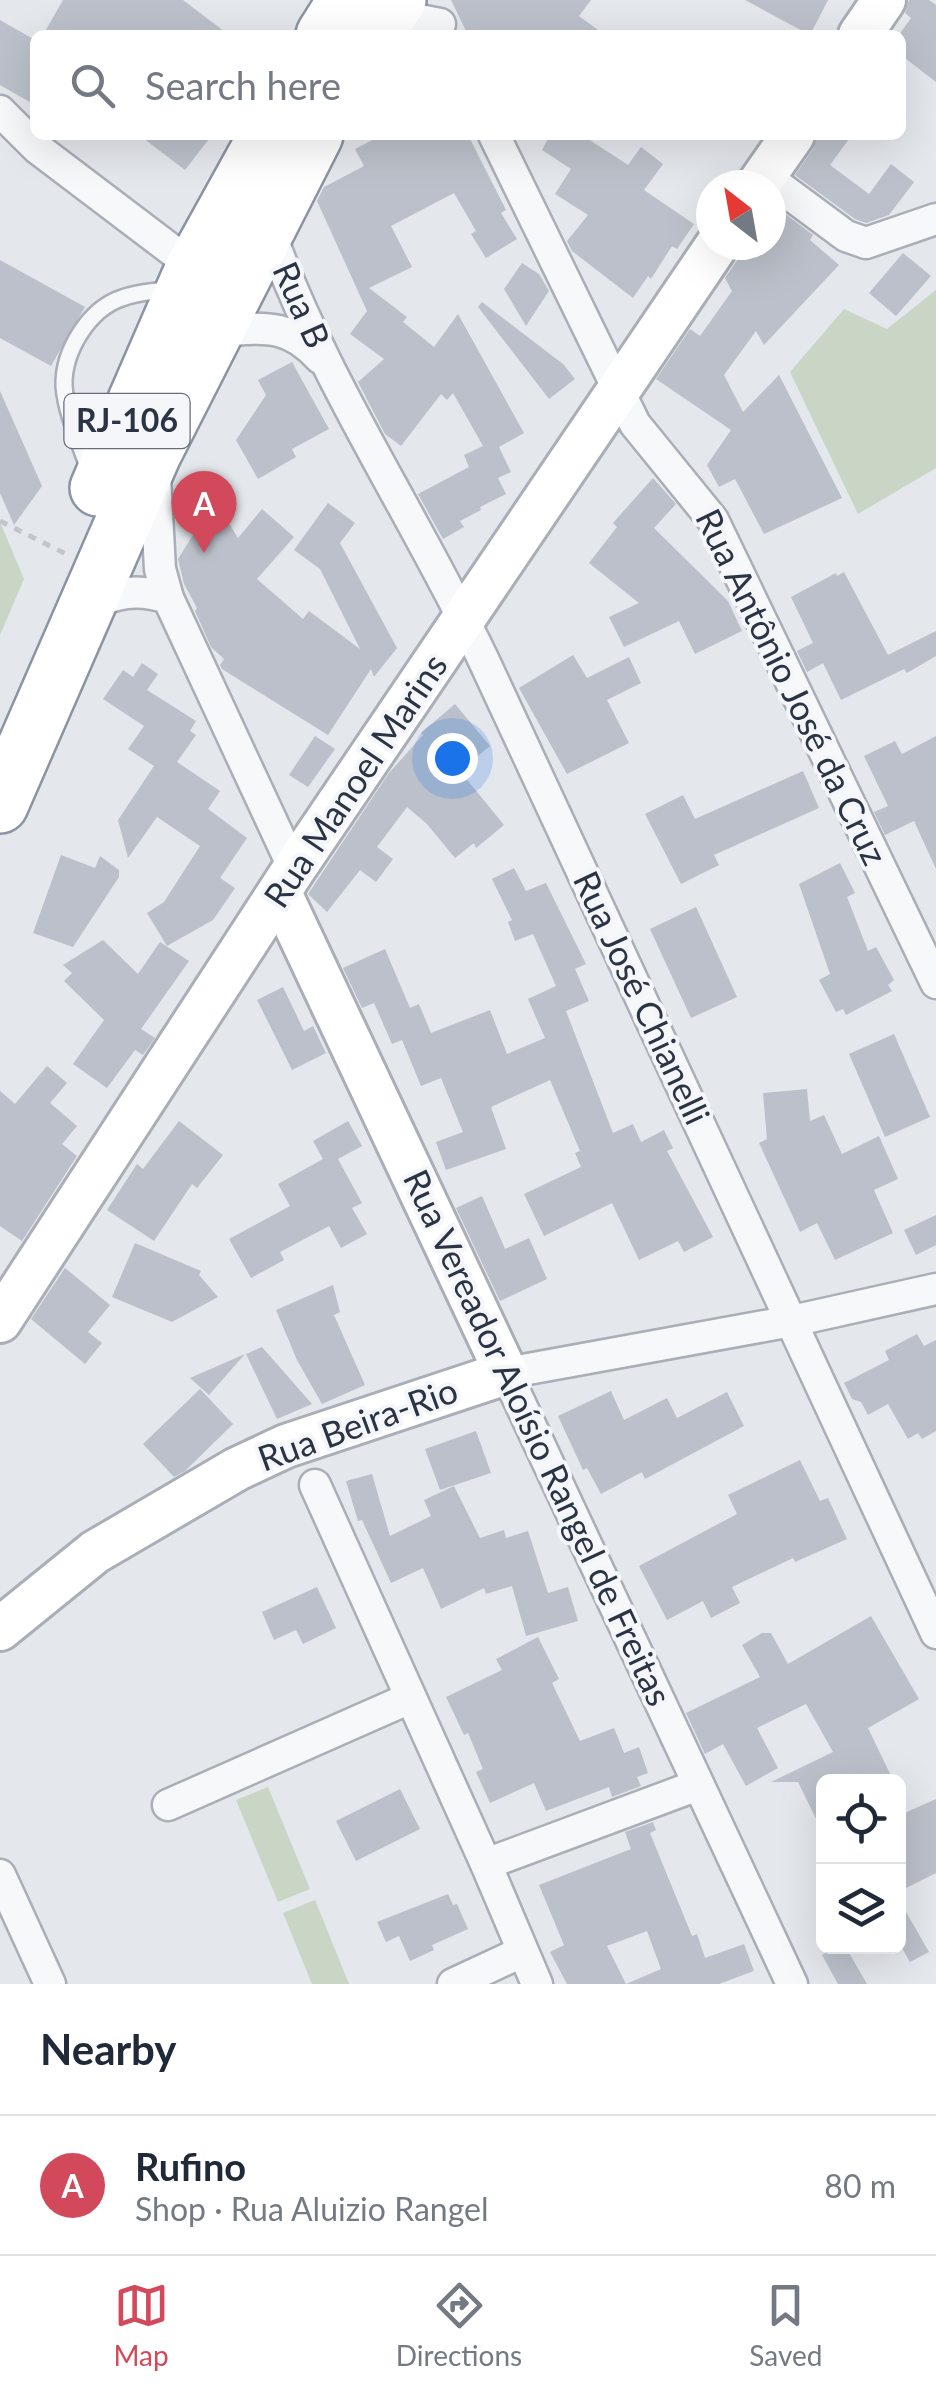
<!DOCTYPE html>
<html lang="en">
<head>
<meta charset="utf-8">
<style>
	:root { --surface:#fff; --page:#f6f6f7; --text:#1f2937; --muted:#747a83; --line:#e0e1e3; --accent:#d1495b }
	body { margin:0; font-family:Lato,sans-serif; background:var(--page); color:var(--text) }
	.controls { position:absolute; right:30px; bottom:30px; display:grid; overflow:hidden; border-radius:15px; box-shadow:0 10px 40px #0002 }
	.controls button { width:90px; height:90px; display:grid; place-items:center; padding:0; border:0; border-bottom:2px solid var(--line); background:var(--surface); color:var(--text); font:50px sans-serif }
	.compass { position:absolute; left:696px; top:170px; width:90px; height:90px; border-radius:50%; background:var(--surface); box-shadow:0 10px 40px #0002; rotate:329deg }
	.you { position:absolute; left:452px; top:758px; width:35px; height:35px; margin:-25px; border:8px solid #fff; border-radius:50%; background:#1a73e8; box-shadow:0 0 0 15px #1a73e833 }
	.badge { display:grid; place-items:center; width:65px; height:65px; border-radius:50%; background:var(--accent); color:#fff; font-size:32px; font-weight:700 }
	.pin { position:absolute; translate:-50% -82px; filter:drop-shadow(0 2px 5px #0008) }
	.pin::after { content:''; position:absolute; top:52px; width:35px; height:30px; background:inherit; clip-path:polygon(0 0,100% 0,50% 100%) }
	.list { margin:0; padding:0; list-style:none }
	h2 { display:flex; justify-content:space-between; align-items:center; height:130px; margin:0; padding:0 40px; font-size:42px }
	h2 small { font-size:32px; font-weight:400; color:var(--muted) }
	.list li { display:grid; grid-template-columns:65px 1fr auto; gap:30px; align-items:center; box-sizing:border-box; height:140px; padding:0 40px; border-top:2px solid var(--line) }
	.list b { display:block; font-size:38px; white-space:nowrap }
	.list p { margin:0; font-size:32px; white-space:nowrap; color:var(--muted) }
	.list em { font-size:32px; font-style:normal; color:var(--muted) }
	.icon { flex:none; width:55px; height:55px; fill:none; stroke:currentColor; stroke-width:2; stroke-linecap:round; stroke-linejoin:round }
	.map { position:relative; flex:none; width:936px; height:1984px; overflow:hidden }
	.search { position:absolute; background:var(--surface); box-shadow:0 10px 40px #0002; left:30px; right:30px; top:30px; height:110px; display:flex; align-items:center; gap:25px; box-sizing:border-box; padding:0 35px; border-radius:15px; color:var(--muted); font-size:38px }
	.sheet { height:270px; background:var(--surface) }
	nav { display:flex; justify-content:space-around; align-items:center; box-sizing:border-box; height:140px; border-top:2px solid var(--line); background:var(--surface); font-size:28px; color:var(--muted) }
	nav a { display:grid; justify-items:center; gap:5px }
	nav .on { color:var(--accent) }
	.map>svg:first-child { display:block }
</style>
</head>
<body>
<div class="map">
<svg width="936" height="1984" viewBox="0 0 936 1984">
	<rect width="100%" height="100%" fill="#e4e7ec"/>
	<g fill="#c9d6c5">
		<polygon points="936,290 936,468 858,514 790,372 844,309 887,329"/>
		<polygon points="0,522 24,579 0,635"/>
		<polygon points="268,1787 310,1889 278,1902 236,1800"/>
		<polygon points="315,1900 349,1984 312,1984 283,1913"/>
	</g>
	<g fill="#bbc0ca" fill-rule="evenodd">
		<polygon points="63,0 183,0 229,35 43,35"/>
		<polygon points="451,0 591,0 579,16 605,35 468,35"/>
		<polygon points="745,0 828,0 810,35"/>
		<polygon points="909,0 929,0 936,5 936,82 901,55 901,32 911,18 905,13"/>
		<polygon points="0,20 35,40 35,105 0,85"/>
		<polygon points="139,135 212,135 185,170"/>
		<polygon points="382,135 468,135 506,210 501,213 517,239 486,258 471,234 476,231 454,193 391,226 412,267 369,288 407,317 403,322 434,347 458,314 524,433 499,447 511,472 498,478 506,494 480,507 481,510 460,521 464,527 443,539 418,494 469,467 464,455 483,446 453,393 447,400 441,394 401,446 385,434 358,382 384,359 350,334 367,311 317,201 324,187 364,166 355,149"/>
		<polygon points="550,135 582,135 628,165 641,147 663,164 644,190 694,224 677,249 672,246 651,279 648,276 633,298 572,251 567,241 588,215 555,194 571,169 542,150"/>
		<polygon points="818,135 852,135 830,165 869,194 891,164 914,182 889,215 866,223 855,219 795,175 813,149"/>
		<polygon points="780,210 813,235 810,240 839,265 764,345 756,331 724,375 743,412 779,375 842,498 764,534 735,479 719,487 707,465 731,430 656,379 690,329 700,336 732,291 725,278 738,259 742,245 771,245 771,221"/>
		<polygon points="903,253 931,276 896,316 869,293"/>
		<polygon points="0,260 85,307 51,366 0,338"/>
		<polygon points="522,263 539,274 549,291 526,326 504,289"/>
		<polygon points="482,302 563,364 575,379 549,399 478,307"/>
		<polygon points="292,362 329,429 292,449 296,457 258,479 236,440 266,395 258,380"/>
		<polygon points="0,391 42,486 14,525 0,493"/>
		<polygon points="653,478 676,504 654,528 728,601 742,631 695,654 679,621 624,647 609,617 639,603 589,563 617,527 613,523"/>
		<polygon points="215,500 238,538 262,509 294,537 257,579 303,619 309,611 360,649 320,569 294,550 328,503 355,523 340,543 397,648 374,677 371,669 328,735 222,669 220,665 224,659 211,647 195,611 197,608 184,584 178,559"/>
		<polygon points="844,572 888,655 936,631 936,656 907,673 904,669 841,700 823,663 807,672 797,651 813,643 791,597 836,573 837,576"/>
		<polygon points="573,655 587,678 629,657 641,683 607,700 629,743 567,774 519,688"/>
		<polygon points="142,663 158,674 147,690 196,721 190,731 196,735 177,762 220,791 208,809 247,838 220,878 235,888 213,920 167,946 147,913 164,902 200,846 157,817 128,858 118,820 154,766 128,749 144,726 103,699 123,670 133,677"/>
		<polygon points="455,704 490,746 460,771 504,825 476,848 474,843 455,858 427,824 407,807 377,847 393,859 376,882 360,870 327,912 308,894 389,773 423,735 421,733"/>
		<polygon points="315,736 335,749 308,787 289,775"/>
		<polygon points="936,736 936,869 914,821 885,835 874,812 888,806 864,756 895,741 902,754"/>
		<polygon points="803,771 819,808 714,855 719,865 681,884 645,814 683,795 695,819"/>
		<polygon points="61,855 95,868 100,856 119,870 119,877 73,947 33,933"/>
		<polygon points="840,863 855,893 847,897 868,951 876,947 894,980 888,985 892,991 846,1015 843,1009 836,1012 819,980 830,974 799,884"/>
		<polygon points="514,868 526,891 546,883 586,964 575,969 589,1001 566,1011 613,1133 633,1124 641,1142 664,1130 673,1148 667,1151 713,1237 684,1252 678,1241 639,1260 612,1203 544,1236 524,1194 581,1167 575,1153 580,1151 550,1080 491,1107 506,1149 446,1170 436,1142 463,1132 441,1078 421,1086 402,1040 392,1044 374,1003 362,1008 343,968 385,949 410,1008 419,1004 431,1033 490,1010 507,1054 545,1038 528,999 556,986 533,934 515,941 508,922 512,920 492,879"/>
		<polygon points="696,907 737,997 691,1018 650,929"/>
		<polygon points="103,940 138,974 160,942 189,961 141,1029 155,1038 143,1055 135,1050 107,1088 73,1064 104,1020 64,981 72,973 63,965"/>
		<polygon points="283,987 304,1031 313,1026 326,1053 292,1070 257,1000"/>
		<polygon points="894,1034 930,1117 885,1137 849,1054"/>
		<polygon points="47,1066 67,1083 50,1103 77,1126 62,1144 77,1156 22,1241 0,1226 0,1091 15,1104"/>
		<polygon points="807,1089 810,1121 824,1115 842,1154 879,1136 898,1179 874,1190 893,1233 835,1260 817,1223 800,1232 759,1143 767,1139 763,1093"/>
		<polygon points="179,1121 223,1155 197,1188 192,1184 154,1241 107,1210 137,1164 143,1169"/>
		<polygon points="348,1121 362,1146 338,1159 362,1203 352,1208 367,1234 341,1248 329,1226 280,1252 284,1260 251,1278 229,1239 290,1206 278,1184 323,1159 313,1141"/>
		<polygon points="482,1196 505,1249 529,1238 547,1279 500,1301 456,1208"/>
		<polygon points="936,1215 936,1245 916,1255 904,1230"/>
		<polygon points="135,1243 201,1271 199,1275 218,1297 172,1322 112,1297"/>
		<polygon points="65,1268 110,1305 88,1332 102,1343 85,1364 31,1319"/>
		<polygon points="333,1285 340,1312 334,1315 365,1385 322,1404 297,1360 276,1310"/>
		<polygon points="917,1334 924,1346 936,1340 936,1431 922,1439 918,1433 908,1439 888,1404 868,1415 861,1402 852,1399 844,1383 889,1360 885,1351"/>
		<polygon points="262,1347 312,1404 277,1419 246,1354"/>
		<polygon points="245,1354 209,1395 190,1378"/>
		<polygon points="200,1389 233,1424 185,1471 174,1477 143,1444"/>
		<polygon points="611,1391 624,1420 667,1398 677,1418 727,1392 744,1426 645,1479 642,1472 601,1494 587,1468 583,1470 558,1416"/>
		<polygon points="476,1431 491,1473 440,1490 425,1449"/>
		<polygon points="800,1460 820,1501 828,1498 847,1539 795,1562 793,1558 732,1587 740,1603 711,1618 703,1601 667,1620 639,1566 737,1514 728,1495"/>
		<polygon points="372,1474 390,1536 431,1516 424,1500 454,1486 480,1538 504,1530 506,1538 528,1531 548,1593 568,1587 578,1621 526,1636 512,1586 486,1594 484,1588 441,1609 423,1568 391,1583 362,1520 358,1521 346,1481"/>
		<polygon points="317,1587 336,1628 303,1644 296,1630 274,1640 262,1612"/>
		<polygon points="871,1616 919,1699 868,1728 894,1782 824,1782 824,1835 798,1782 771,1782 833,1752 806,1704 757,1728 778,1768 746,1786 723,1744 705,1754 686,1713 760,1677 742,1645 762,1633 771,1633 788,1664"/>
		<polygon points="538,1637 559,1679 552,1683 580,1741 614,1728 624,1753 639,1747 648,1773 637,1777 641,1786 612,1797 609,1787 546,1811 534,1783 490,1803 476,1772 483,1769 468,1733 464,1735 446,1697 502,1670 496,1659"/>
		<polygon points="400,1789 420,1829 356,1861 336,1821"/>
		<polygon points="936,1799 936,1873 898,1892 898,1816"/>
		<path d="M653 1822 656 1830 650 1833 692 1936 697 1934 705 1958 744 1944 754 1971 719 1984H567L550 1952 564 1945 539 1885 631 1849 625 1832ZM647 1931 661 1969 626 1984 607 1946Z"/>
		<polygon points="448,1894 453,1905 457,1904 468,1929 432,1945 434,1950 410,1961 399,1936 386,1942 377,1922"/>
		<polygon points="898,1898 929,1952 910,1962 898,1941"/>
		<polygon points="836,1946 845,1946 867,1984 838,1984 822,1955"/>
	</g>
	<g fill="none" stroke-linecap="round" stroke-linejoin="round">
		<g stroke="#a9aeb7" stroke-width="20">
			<path id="lane" d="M89 470C80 443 66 413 64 386 63 351 89 309 122 298 137 292 154 292 169 289"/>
		</g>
		<g stroke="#a9aeb7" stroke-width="35">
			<g id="street">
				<polyline points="383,21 414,19 440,24"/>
				<polyline points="0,111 37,148 194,267"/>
				<polyline points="494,135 635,424 713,520 936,983"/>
				<polyline points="765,176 846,236 866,243 936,219"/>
				<path d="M268 227C322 380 415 515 484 661 636 984 785 1309 936 1633"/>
				<path d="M213 331C259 329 286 320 320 358"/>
				<polyline points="155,476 160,569 168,598 294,869"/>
				<path d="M86 607C115 592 137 588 168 598"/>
				<polyline points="315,1485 486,1864 537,1984"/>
				<polyline points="168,1805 410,1698"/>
				<polyline points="486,1864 698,1785"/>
				<polyline points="0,1875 50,1984"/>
				<polyline points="453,1984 522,1952"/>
				<polyline points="792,1984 506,1373 792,1321 936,1289"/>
			</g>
		</g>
		<g stroke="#a9aeb7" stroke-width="48">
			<g id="secondary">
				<polyline points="860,35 884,0"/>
				<polyline points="758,185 793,135"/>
				<polyline points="0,1321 294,869 717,245"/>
				<polyline points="0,1629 95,1552 237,1469 286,1446 506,1373 280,893"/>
			</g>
		</g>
		<g stroke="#8b94a3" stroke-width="60">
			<g id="highway">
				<polyline points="324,35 346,0"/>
				<polyline points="374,35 398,0"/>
				<polyline points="98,488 194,267 267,135"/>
				<polyline points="0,805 153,454 315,135"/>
			</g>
		</g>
		<polyline stroke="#c2c5cb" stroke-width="5" stroke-dasharray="8 8" stroke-linecap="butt" points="0,521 68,555"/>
		<use href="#lane" stroke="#f7f8fa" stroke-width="15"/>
		<use href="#street" stroke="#f7f8fa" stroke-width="30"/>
		<use href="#secondary" stroke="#fff" stroke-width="42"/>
		<use href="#highway" stroke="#fff" stroke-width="55"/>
	</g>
	<g text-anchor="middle" stroke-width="8" stroke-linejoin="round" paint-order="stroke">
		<rect fill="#f4f6f9" stroke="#676e7b" stroke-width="2.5" x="64.5" y="394" width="125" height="54" rx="8"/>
		<g font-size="32" font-weight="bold" fill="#2b3445">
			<text x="127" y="432">RJ-106</text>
		</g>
		<g font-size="35" fill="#2b3445" stroke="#f4f6f9">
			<text transform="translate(301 305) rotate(66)" y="12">Rua B</text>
			<text transform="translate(791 687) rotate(64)" y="12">Rua Antônio José da Cruz</text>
			<text transform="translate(356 781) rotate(-56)" y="12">Rua Manoel Marins</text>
			<text transform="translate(641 998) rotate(65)" y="12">Rua José Chianelli</text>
			<text transform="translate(358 1425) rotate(-20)" y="12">Rua Beira-Rio</text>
			<text transform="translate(537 1438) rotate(65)" y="12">Rua Vereador Aloísio Rangel de Freitas</text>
		</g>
	</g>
</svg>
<div class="controls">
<button><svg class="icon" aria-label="locate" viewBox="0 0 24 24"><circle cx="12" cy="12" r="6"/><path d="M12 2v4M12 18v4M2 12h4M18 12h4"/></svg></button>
<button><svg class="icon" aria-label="layers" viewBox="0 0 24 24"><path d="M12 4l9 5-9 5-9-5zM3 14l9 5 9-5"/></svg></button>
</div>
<svg class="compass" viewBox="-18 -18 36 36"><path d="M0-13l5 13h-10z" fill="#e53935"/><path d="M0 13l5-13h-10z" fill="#747a83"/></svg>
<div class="you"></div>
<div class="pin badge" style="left:204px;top:553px">A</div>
<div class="search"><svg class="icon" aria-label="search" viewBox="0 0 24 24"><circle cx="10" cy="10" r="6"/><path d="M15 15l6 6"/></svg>Search here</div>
</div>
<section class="sheet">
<h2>Nearby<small></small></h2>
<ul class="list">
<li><span class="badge">A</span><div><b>Rufino</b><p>Shop · Rua Aluizio Rangel</p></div><em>80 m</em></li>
</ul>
</section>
<nav>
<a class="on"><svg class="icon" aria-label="map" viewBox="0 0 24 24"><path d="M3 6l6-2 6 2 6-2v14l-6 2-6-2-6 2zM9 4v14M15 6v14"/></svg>Map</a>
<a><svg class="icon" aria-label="directions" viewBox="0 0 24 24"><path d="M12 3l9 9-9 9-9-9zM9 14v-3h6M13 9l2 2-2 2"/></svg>Directions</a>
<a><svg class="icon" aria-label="saved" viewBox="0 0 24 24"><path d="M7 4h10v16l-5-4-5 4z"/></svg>Saved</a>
</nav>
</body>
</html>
